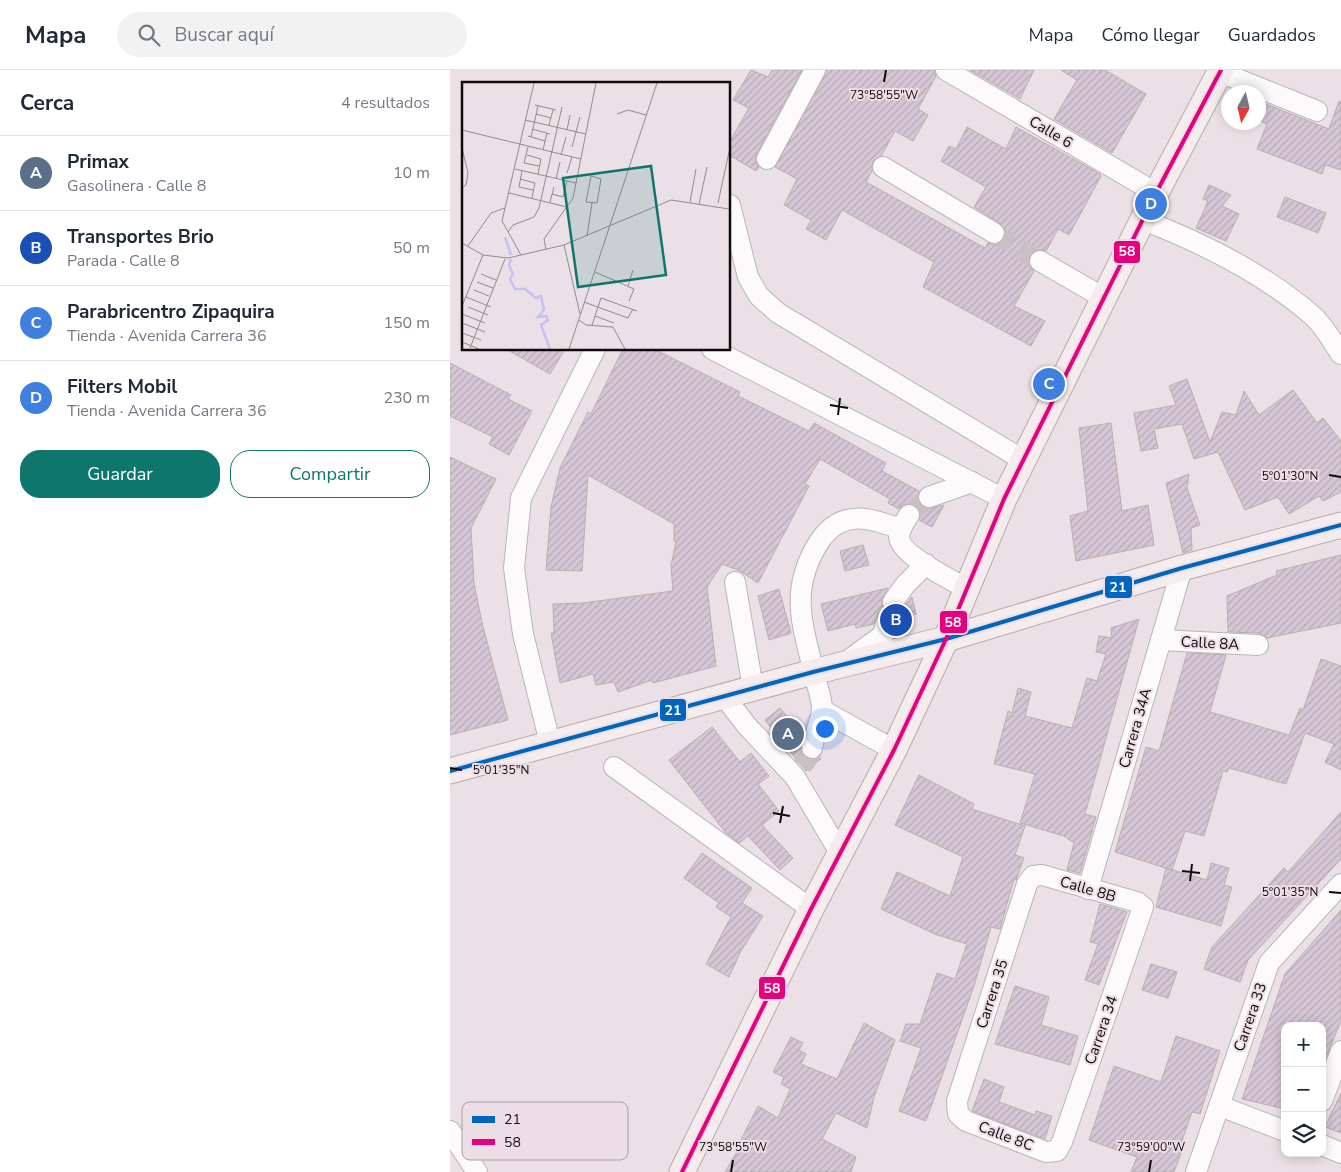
<!DOCTYPE html>
<html lang="es">
<head>
<meta charset="utf-8">
<style>
	:root { --surface:#fff; --page:#f2f2f3; --text:#1f2937; --muted:#747a83; --line:#e0e1e3; --accent:#0f766e }
	body { margin:0; font-family:"Nunito Sans",sans-serif; background:var(--page); color:var(--text) }
	.controls { position:absolute; right:15px; bottom:15px; display:grid; overflow:hidden; border-radius:10px; box-shadow:0 2px 12px #0003 }
	.controls button { width:45px; height:45px; display:grid; place-items:center; padding:0; border:0; border-bottom:1px solid var(--line); background:var(--surface); color:var(--text); font:25px sans-serif }
	.compass { position:absolute; left:771px; top:15px; width:45px; height:45px; border-radius:50%; background:var(--surface); box-shadow:0 2px 12px #0003; rotate:188deg }
	.you { position:absolute; left:374px; top:658px; width:18px; height:18px; margin:-12px; border:4px solid #fff; border-radius:50%; background:#1a73e8; box-shadow:0 0 0 8px #1a73e833 }
	.badge { display:grid; place-items:center; width:32px; height:32px; border-radius:50%; background:var(--accent); color:#fff; font-size:16px; font-weight:700 }
	.pin { position:absolute; translate:-50% -50%; border:2px solid #fff; box-shadow:0 1px 5px #0006 }
	.list { margin:0; padding:0; list-style:none }
	h2 { display:flex; justify-content:space-between; align-items:center; height:65px; margin:0; padding:0 20px; font-size:21px }
	h2 small { font-size:16px; font-weight:400; color:var(--muted) }
	.list li { display:grid; grid-template-columns:32px 1fr auto; gap:15px; align-items:center; box-sizing:border-box; height:75px; padding:0 20px; border-top:1px solid var(--line) }
	.list b { display:block; font-size:19px; white-space:nowrap }
	.list p { margin:0; font-size:16px; white-space:nowrap; color:var(--muted) }
	.list em { font-size:16px; font-style:normal; color:var(--muted) }
	.actions { display:flex; gap:10px; padding:15px 20px }
	.actions a { flex:1; padding:11px 0; border:1px solid var(--accent); border-radius:20px; text-align:center; font-size:18px; color:var(--accent) }
	.actions .main { background:var(--accent); color:#fff }
	.icon { flex:none; width:28px; height:28px; fill:none; stroke:currentColor; stroke-width:2; stroke-linecap:round; stroke-linejoin:round }
	.map { position:relative; flex:none; width:891px; height:1102px; overflow:hidden }
	header { display:flex; align-items:center; gap:30px; box-sizing:border-box; height:70px; padding:0 25px; background:var(--surface); border-bottom:1px solid var(--line) }
	header strong { font-size:24px }
	nav { display:flex; gap:28px; margin-inline-start:auto; font-size:18px }
	.search { width:350px; height:45px; background:var(--page); display:flex; align-items:center; gap:12px; box-sizing:border-box; padding:0 18px; border-radius:28px; color:var(--muted); font-size:19px }
	main { display:flex }
	aside { flex:1; background:var(--surface) }
	.map>svg:first-child { display:block }
</style>
</head>
<body>
<header>
<strong>Mapa</strong>
<div class="search"><svg class="icon" aria-label="search" viewBox="0 0 24 24"><circle cx="10" cy="10" r="6"/><path d="M15 15l6 6"/></svg>Buscar aquí</div>
<nav><a>Mapa</a><a>Cómo llegar</a><a>Guardados</a></nav>
</header>
<main>
<aside>
<h2>Cerca<small>4 resultados</small></h2>
<ul class="list">
<li><span class="badge" style="background:#5c6f8a">A</span><div><b>Primax</b><p>Gasolinera · Calle 8</p></div><em>10 m</em></li>
<li><span class="badge" style="background:#1a4fb4">B</span><div><b>Transportes Brio</b><p>Parada · Calle 8</p></div><em>50 m</em></li>
<li><span class="badge" style="background:#3f7fe0">C</span><div><b>Parabricentro Zipaquira</b><p>Tienda · Avenida Carrera 36</p></div><em>150 m</em></li>
<li><span class="badge" style="background:#3f7fe0">D</span><div><b>Filters Mobil</b><p>Tienda · Avenida Carrera 36</p></div><em>230 m</em></li>
</ul>
<div class="actions"><a class="main">Guardar</a><a>Compartir</a></div>
</aside>
<div class="map">
<svg width="891" height="1102" viewBox="0 0 891 1102">
	<defs>
		<pattern id="building-hatch" width="6" height="6" patternUnits="userSpaceOnUse" patternTransform="scale(1.25)"><rect width="6" height="6" fill="#d6c6d6"/><path d="M-1 1l2-2M0 6l6-6M5 7l2-2" fill="none" stroke="#b7a9b6"/></pattern>
	</defs>
	<rect width="100%" height="100%" fill="#eae0e5"/>
	<g fill="url(#building-hatch)" stroke="#b6b0b4">
		<polygon points="301,0 318,7 322,0 352,0 307,83 305,90 309,97 306,101 279,85 279,73 299,38 283,30"/>
		<polygon points="377,0 484,0 486,6 468,39 478,45 463,71 445,61 431,86 423,91 422,101 416,112 535,178 538,173 550,173 556,163 550,153 524,137 536,117 491,91 499,76 506,79 517,57 556,79 566,57 650,104 651,106 619,165 608,159 596,181 585,181 580,186 580,196 584,201 564,236 595,251 581,276 473,217 484,192 392,140 376,170 356,159 361,150 334,135 347,109 325,97"/>
		<polygon points="520,0 584,0 570,29"/>
		<polygon points="611,0 655,0 696,24 662,83 604,49 627,10"/>
		<polygon points="808,31 879,59 889,31 891,32 891,100 875,95 872,104 807,79 817,54 808,50"/>
		<polygon points="759,115 781,125 772,136 789,144 776,171 746,158 758,131 753,129"/>
		<polygon points="835,127 876,143 868,163 827,147"/>
		<polygon points="56,279 115,279 100,304"/>
		<polygon points="173,279 204,279 290,322 288,326 359,361 364,353 436,393 432,401 469,421 468,430 472,436 477,439 494,435 482,457 469,450 470,440 465,435 454,434 449,439 438,433 440,429 370,389 355,414 359,416 308,513 290,501 272,494 257,517 266,596 203,613 202,610 168,622 164,612 146,615 143,604 110,613 101,563 104,563 103,534 133,533 223,521 221,495 226,472 224,471 224,454 138,405 132,501 96,500 101,437 110,398 138,342 141,344"/>
		<polygon points="0,293 61,325 58,329 82,341 59,385 39,374 43,367 0,346"/>
		<polygon points="737,309 760,372 772,342 786,345 794,321 809,345 843,320 867,353 873,348 891,371 891,422 873,431 869,426 839,444 828,427 795,440 768,382 744,389 732,354 704,359 708,378 691,381 684,343 726,335 719,316"/>
		<polygon points="661,353 672,441 698,435 704,475 626,491 620,446 638,441 629,358"/>
		<polygon points="0,387 46,409 21,458 24,513 32,553 58,650 0,665"/>
		<polygon points="739,404 737,418 750,455 741,458 742,480 733,483 716,413"/>
		<polygon points="413,475 419,495 395,501 390,481"/>
		<polygon points="891,485 891,553 817,568 809,563 778,562 777,526 827,505 826,501"/>
		<polygon points="438,518 431,530 434,540 428,543 424,554 406,558 405,554 378,561 371,534"/>
		<polygon points="329,519 341,563 319,570 308,526"/>
		<polygon points="462,527 466,544 448,548 446,543 452,539"/>
		<polygon points="689,549 635,744 646,747 630,803 617,800 624,773 614,766 570,753 585,704 544,694 558,641 562,643 568,618 581,622 575,646 622,658 637,608 647,611 656,584 646,582 649,566 662,568 661,558"/>
		<polygon points="737,583 776,585 760,642 839,665 850,638 853,640 871,589 891,596 891,700 875,692 884,674 855,663 836,714 779,698 777,702 773,701 754,766 735,761 722,800 665,782 696,677 709,681"/>
		<polygon points="330,638 353,666 351,681 354,687 360,690 369,687 371,689 356,701 315,650"/>
		<polygon points="262,657 290,692 301,683 319,706 308,714 329,741 312,755 343,788 330,800 298,766 289,773 276,763 219,690"/>
		<polygon points="469,705 524,734 522,739 575,756 565,785 574,788 566,810 564,809 550,859 541,857 524,916 476,1051 449,1041 471,978 450,971 456,954 470,954 487,903 505,909 517,874 487,865 431,839 447,802 500,826 513,787 445,755"/>
		<polygon points="891,742 891,789 798,890 790,912 754,899 762,877 834,798 838,802"/>
		<polygon points="252,783 302,818 292,833 313,846 291,881 279,907 256,894 281,847 266,837 269,833 234,808"/>
		<polygon points="761,793 779,798 774,815 782,817 771,856 706,837 716,798 757,810"/>
		<polygon points="650,834 677,842 649,915 635,910 648,874 640,872"/>
		<polygon points="891,840 891,951 872,997 872,956 835,956 835,1039 792,1029 835,904"/>
		<polygon points="701,894 727,902 718,928 692,920"/>
		<polygon points="565,916 599,927 591,955 628,966 620,995 545,974"/>
		<polygon points="414,953 445,970 424,1027 417,1058 386,1043 372,1069 406,1087 401,1102 275,1102 291,1075 289,1074 308,1036 328,1048 340,1019 331,1014 334,1007 323,1002 341,967 353,973 349,980 356,984 351,994 387,1009"/>
		<polygon points="726,966 770,981 750,1044 742,1042 728,1082 731,1083 724,1102 681,1102 687,1087 639,1070 664,996 711,1012"/>
		<polygon points="534,1009 554,1017 549,1032 585,1045 586,1041 602,1046 595,1069 522,1041"/>
		<polygon points="891,1023 891,1063 875,1057"/>
	</g>
	<g fill="none" stroke-linecap="round" stroke-linejoin="round">
		<g stroke="#c9c0c5" stroke-width="20" stroke-dasharray="20 10" stroke-linecap="butt">
			<polyline points="544,163 590,191"/>
			<polyline points="459,445 479,427"/>
			<polyline points="352,696 361,684 362,678"/>
		</g>
		<g stroke="#bcb5b8" stroke-width="22">
			<g id="minor">
				<polyline points="496,0 706,123"/>
				<polyline points="770,2 867,41"/>
				<polyline points="317,89 365,0"/>
				<polyline points="433,97 544,163"/>
				<polyline points="280,135 298,207 309,226 328,243 573,390"/>
				<path d="M693 150C753 173 815 204 864 247 875 257 883 273 891 284"/>
				<polyline points="590,191 654,228"/>
				<polyline points="262,279 554,429"/>
				<polyline points="479,427 522,412"/>
				<path d="M459 445C455 451 450 458 449 466 449 485 502 510 517 519"/>
				<polyline points="285,512 303,618"/>
				<polyline points="443,532 455,515 476,494"/>
				<polyline points="711,570 808,575"/>
				<polyline points="400,589 433,565 437,551"/>
				<polyline points="274,626 297,656 345,707 390,783"/>
				<polyline points="372,640 444,680"/>
				<polyline points="100,673 73,564 64,498 71,428 145,279"/>
				<path d="M362 678C364 666 370 653 372 641 373 631 367 617 365 607 353 556 338 521 369 472 391 438 419 448 451 459"/>
				<polyline points="164,697 361,839"/>
				<polygon points="592,805 687,832 693,837 612,1072 607,1081 596,1082 516,1051 508,1044 507,1031 577,814 583,806"/>
				<polyline points="638,819 732,498"/>
				<polyline points="872,1031 891,981"/>
				<polyline points="770,1036 835,1061"/>
				<polyline points="0,1061 27,1102"/>
				<polyline points="872,1075 891,1083"/>
				<polyline points="746,1102 819,893 891,814"/>
			</g>
		</g>
		<g stroke="#baaaac" stroke-width="27">
			<g id="major">
				<polyline points="0,701 363,602 496,569 732,498 891,455"/>
				<polyline points="232,1102 361,839 444,680 496,569 554,429 706,123 771,0"/>
			</g>
		</g>
		<use href="#minor" stroke="#fcfafb" stroke-width="20"/>
		<use href="#major" stroke="#f4eced" stroke-width="25"/>
		<g stroke="#eddde4" stroke-width="8">
			<polyline id="bus-1" points="0,701 363,602 496,569 732,498 891,455"/>
		</g>
		<g stroke="#eddde4" stroke-width="8">
			<polyline id="bus-2" points="232,1102 361,839 444,680 496,569 554,429 706,123 771,0"/>
		</g>
		<use href="#bus-1" stroke="#0065bd" stroke-width="4"/>
		<use href="#bus-2" stroke="#e5007d" stroke-width="4"/>
	</g>
	<path fill="none" stroke="#100b0d" stroke-width="2" d="M434 12 436 0M380 335 398 338M388 345 390 328M879 405 891 407M0 698 12 700M323 743 340 746M330 753 333 736M732 801 750 803M740 811 742 794M879 822 891 823M281 1102 283 1090M699 1102 701 1090"/>
	<g text-anchor="middle" stroke-width="4" stroke-linejoin="round" paint-order="stroke">
		<g font-size="15" fill="#100b0d" stroke="#eddde4">
			<text transform="translate(601 62) rotate(31)" y="5">Calle 6</text>
			<text transform="translate(760 573) rotate(3)" y="5">Calle 8A</text>
			<text transform="translate(685 658) rotate(-74)" y="5">Carrera 34A</text>
			<text transform="translate(638 819) rotate(16)" y="5">Calle 8B</text>
			<text transform="translate(542 924) rotate(-72)" y="5">Carrera 35</text>
			<text transform="translate(800 947) rotate(-71)" y="5">Carrera 33</text>
			<text transform="translate(651 960) rotate(-71)" y="5">Carrera 34</text>
			<text transform="translate(556 1066) rotate(21)" y="5">Calle 8C</text>
		</g>
	</g>
	<g transform="translate(12 12)">
		<rect width="268" height="268" fill="#eae0e5"/>
		<path fill="none" stroke="#c8c0f4" stroke-width="2.5" d="M43 155 49 173M49 177 47 183 51 192 48 197 53 207H63L74 216 79 214 82 228 76 235 84 234 86 238 79 243 88 267"/>
		<path fill="none" stroke="#938b8f" stroke-width="1" d="M73 23 94 28M74 32 89 36M155 32 166 28 184 33M63 38 124 52M87 43 91 28M70 47 88 52M0 48 119 77M105 48 108 33M66 54 83 59M69 55 76 24M66 65 62 81 77 84M110 65 118 35M0 66 6 91 4 103 0 106M81 68 85 51M65 73 79 77 76 92M99 73 104 55M53 87 114 101M60 89 57 105 71 108M105 91 110 75M129 94 139 97 135 121 124 120ZM58 97 73 101 70 116M94 97 98 80M47 111 105 125M90 112 101 115 105 99M88 120 92 105M228 120 234 87M256 121 267 70M237 122 245 85M46 150 51 143 72 135 77 126 100 25M125 154 130 121M0 161 21 173 46 176 102 163 209 118 267 127M102 163 118 232M6 164 29 131 43 126M84 168 82 157 111 116 134 1M59 173 40 139 72 1M133 190 172 207 167 219M19 192 34 198M15 200 31 206M166 204 171 188M12 208 27 214M4 215 29 225M122 220 166 236 171 227M0 224 21 173M6 225 26 233M0 232 23 241M133 234 152 241M117 238 124 243 151 245 163 267M0 241 23 250M130 243 139 216 175 229M0 251 19 258M0 260 17 267M8 266 43 177M107 267 195 1"/>
		<path fill="#0f766e" fill-opacity="0.15" stroke="#0f766e" stroke-width="2.5" d="M189 84 204 193 116 205 101 96Z"/>
		<rect width="268" height="268" fill="none" stroke="#100b0d" stroke-width="2.5"/>
	</g>
	<rect x="12" y="1032" width="166" height="58" rx="8" fill="#eddde4" stroke="#ab9ea4" stroke-width="1"/>
	<rect x="22" y="1046" width="23" height="7" fill="#0065bd"/>
	<rect x="22" y="1069" width="23" height="6" fill="#e5007d"/>
	<g font-size="14" fill="#100b0d">
		<text x="54" y="1054">21</text>
		<text x="54" y="1077">58</text>
	</g>
	<g font-size="12" text-anchor="middle" fill="#100b0d" stroke="#eddde4" stroke-width="4" stroke-linejoin="round" paint-order="stroke">
		<text x="434" y="29">73°58'55"W</text>
		<text x="840" y="410">5°01'30"N</text>
		<text x="51" y="704">5°01'35"N</text>
		<text x="840" y="826">5°01'35"N</text>
		<text x="283" y="1081">73°58'55"W</text>
		<text x="701" y="1081">73°59'00"W</text>
	</g>
	<g stroke="#eddde4" stroke-width="2">
		<rect x="663" y="170" width="28" height="24" rx="5" fill="#e5007d"/>
		<rect x="654" y="505" width="29" height="24" rx="5" fill="#0065bd"/>
		<rect x="489" y="540" width="29" height="24" rx="5" fill="#e5007d"/>
		<rect x="209" y="628" width="28" height="24" rx="5" fill="#0065bd"/>
		<rect x="308" y="906" width="28" height="24" rx="5" fill="#e5007d"/>
	</g>
	<g font-size="14" text-anchor="middle" font-weight="bold" fill="#fff">
		<text x="677" y="186">58</text>
		<text x="668" y="522">21</text>
		<text x="503" y="557">58</text>
		<text x="223" y="645">21</text>
		<text x="322" y="923">58</text>
	</g>
</svg>
<div class="controls">
<button>+</button>
<button>−</button>
<button><svg class="icon" aria-label="layers" viewBox="0 0 24 24"><path d="M12 4l9 5-9 5-9-5zM3 14l9 5 9-5"/></svg></button>
</div>
<svg class="compass" viewBox="-18 -18 36 36"><path d="M0-13l5 13h-10z" fill="#e53935"/><path d="M0 13l5-13h-10z" fill="#747a83"/></svg>
<div class="you"></div>
<div class="pin badge" style="left:338px;top:664px;background:#5c6f8a">A</div>
<div class="pin badge" style="left:446px;top:550px;background:#1a4fb4">B</div>
<div class="pin badge" style="left:599px;top:314px;background:#3f7fe0">C</div>
<div class="pin badge" style="left:701px;top:134px;background:#3f7fe0">D</div>
</div>
</main>
</body>
</html>
